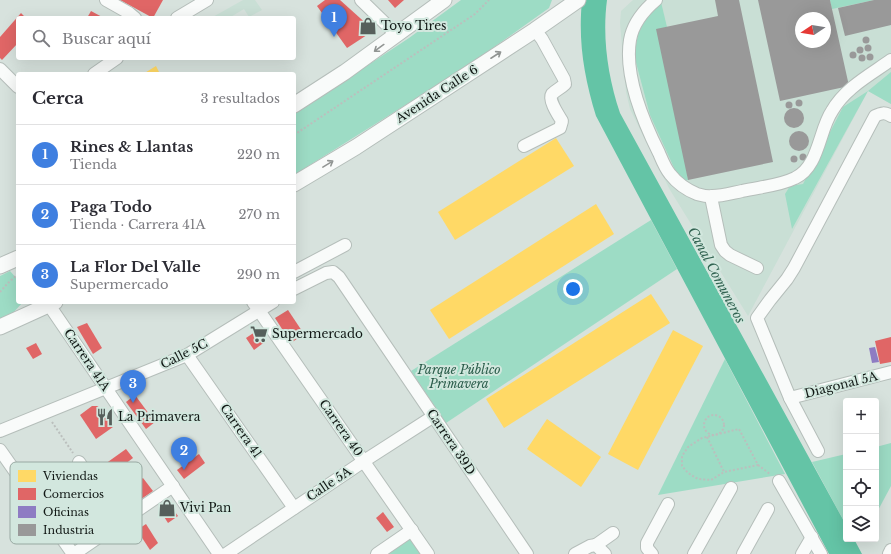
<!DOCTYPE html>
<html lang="es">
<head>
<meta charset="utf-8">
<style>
	:root { --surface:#fff; --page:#f7f7f7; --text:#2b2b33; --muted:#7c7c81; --line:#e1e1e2; --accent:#2563eb }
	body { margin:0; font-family:"Libre Baskerville",serif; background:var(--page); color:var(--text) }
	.controls { position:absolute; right:12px; bottom:12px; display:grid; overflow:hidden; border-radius:4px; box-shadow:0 4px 16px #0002 }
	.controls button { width:36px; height:36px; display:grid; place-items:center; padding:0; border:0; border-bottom:1px solid var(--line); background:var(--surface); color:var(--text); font:20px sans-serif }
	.compass { position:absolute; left:795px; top:12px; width:36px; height:36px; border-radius:50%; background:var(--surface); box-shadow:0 4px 16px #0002; rotate:258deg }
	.you { position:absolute; left:573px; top:289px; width:14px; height:14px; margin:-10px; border:3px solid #fff; border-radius:50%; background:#1a73e8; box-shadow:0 0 0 6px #1a73e833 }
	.badge { display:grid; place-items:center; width:26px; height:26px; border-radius:50%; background:var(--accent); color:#fff; font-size:13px; font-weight:700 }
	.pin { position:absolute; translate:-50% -33px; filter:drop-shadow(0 1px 2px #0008) }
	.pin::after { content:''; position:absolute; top:21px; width:14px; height:12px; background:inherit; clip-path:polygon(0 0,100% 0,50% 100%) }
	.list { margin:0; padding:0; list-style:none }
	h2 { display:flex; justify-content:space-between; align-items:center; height:52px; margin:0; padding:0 16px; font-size:17px }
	h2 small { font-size:13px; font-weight:400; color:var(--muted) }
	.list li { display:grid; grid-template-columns:26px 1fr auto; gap:12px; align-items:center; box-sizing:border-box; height:60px; padding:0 16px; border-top:1px solid var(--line) }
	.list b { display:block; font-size:15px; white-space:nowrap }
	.list p { margin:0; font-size:13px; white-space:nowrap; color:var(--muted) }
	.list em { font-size:13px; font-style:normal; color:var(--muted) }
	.icon { flex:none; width:22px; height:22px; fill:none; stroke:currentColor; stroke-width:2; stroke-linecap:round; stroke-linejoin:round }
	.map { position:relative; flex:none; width:891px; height:554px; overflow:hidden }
	.search { position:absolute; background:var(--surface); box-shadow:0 4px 16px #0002; left:16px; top:16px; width:280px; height:44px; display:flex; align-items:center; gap:10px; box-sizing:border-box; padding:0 14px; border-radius:4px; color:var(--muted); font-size:15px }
	.panel { position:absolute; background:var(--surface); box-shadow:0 4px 16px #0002; left:16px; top:72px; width:280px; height:232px; border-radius:4px }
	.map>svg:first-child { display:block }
</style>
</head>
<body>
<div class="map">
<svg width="891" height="554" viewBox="0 0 891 554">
	<rect width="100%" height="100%" fill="#d7e2dd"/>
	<g fill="#c9dfd5" fill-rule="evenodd">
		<polygon points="243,0 255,0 262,10 249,17 244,9 229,18 211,18"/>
		<path d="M633 0H891V104L868 91 748 316 670 190 630 109 626 92 620 23 621 11ZM801 18H825V42H801Z"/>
	</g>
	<g fill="#9ddcc5">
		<polygon points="461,0 552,0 549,8 466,67 294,175 294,114 409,38"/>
		<polygon points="830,0 874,0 832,9"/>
		<polygon points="661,2 667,27 688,180 680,181 650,115 634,55 639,30 647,18"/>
		<polygon points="891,72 891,104 868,91 792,229 785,194 790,186 803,184 843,107 868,91"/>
		<polygon points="651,220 677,269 446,423 411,371"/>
		<polygon points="10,271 18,280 18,302 23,302 12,314 0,319 0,276"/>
		<polygon points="725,359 785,474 658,495"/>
		<polygon points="891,443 891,486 876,514 876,447"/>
		<polygon points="846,454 846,525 812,462"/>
		<polygon points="413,537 424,554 388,554"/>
	</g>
	<path fill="#64c4a6" d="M582 0H607C602 38 608 77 620 113L846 525V539H854L862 554H829L596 116C584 76 578 42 582 0Z"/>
	<g fill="#ffd966">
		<polygon points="156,66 160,74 143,74"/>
		<polygon points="556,138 574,166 455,240 438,212"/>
		<polygon points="596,204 614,234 449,339 430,310"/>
		<polygon points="651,294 670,323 504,428 486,399"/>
		<polygon points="673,330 703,346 638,470 608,454"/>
		<polygon points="547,419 601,457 581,487 527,449"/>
	</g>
	<g fill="#e06666">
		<polygon points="120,0 163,0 153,18"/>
		<polygon points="325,0 340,0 370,27 371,29 370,33 347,48 317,6"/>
		<polygon points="388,0 404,0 395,8"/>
		<polygon points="91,11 104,18 87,18"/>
		<polygon points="21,13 26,18 18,18 18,43 2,60 0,58 0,37"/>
		<polygon points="288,310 304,334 291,343 275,318"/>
		<polygon points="87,323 102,348 93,354 77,327"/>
		<polygon points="258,330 266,341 254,350 246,338"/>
		<polygon points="891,337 891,362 880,364 875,341"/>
		<polygon points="36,343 42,354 33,359 26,348"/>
		<polygon points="135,395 155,422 146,429 126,402"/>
		<polygon points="92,406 97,406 100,408 113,427 96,439 80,415"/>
		<polygon points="126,449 133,458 112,474 105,464"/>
		<polygon points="199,454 205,463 184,479 177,470"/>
		<polygon points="143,478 153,491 137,502 127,489"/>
		<polygon points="168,502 178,516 168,523 159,509"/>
		<polygon points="383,512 394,527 387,532 376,518"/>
		<polygon points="146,524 158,543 150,550 137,530"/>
	</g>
	<polygon fill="#8e7cc3" points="875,347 879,362 872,363 869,348"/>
	<g fill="#999" fill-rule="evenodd">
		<polygon points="715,0 739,0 773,162 688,180 656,29 718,16"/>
		<path d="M758 0H830L849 86 780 101ZM801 18H825V42H801Z"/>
		<polygon points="874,0 891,0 891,25 845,36 838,8"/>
		<circle cx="866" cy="40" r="3.5"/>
		<circle cx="868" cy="48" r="3.5"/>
		<circle cx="860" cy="50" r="3.5"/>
		<circle cx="853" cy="55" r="3.5"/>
		<circle cx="870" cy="57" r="3.5"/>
		<circle cx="862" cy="58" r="3.5"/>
		<circle cx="799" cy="103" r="3.5"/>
		<circle cx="789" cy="105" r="3.5"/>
		<circle cx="794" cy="118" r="10"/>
		<circle cx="799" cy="141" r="10"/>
		<circle cx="803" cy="157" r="3.5"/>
		<circle cx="794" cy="159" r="3.5"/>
	</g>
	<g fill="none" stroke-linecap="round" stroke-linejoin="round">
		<g stroke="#b5beba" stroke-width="14">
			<g id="minor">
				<polyline points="106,0 129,13 135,18"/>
				<polyline points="361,0 397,35"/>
				<path d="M656 0C643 11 633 23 630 40 624 76 643 121 659 153 662 160 665 168 670 174 677 183 687 190 697 194 701 195 707 197 712 196 722 196 732 193 742 191 759 187 779 186 795 178 819 167 819 130 832 111 845 88 870 75 891 60"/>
				<polyline points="177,18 207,0"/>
				<polyline points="0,69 18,87"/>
				<polyline points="94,74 117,58"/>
				<path d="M524 146 560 128 562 121C559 116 548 100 552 94 556 90 561 88 565 84L564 79 542 39 535 30"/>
				<polyline points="711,197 721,245 725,251 730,255 757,268"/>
				<polyline points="294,272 345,245"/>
				<polyline points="294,289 326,273 333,272 339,277 527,554"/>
				<polyline points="253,302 428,554"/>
				<polyline points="49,305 219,554"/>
				<polyline points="187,355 294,508"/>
				<polyline points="790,398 891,372"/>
				<polyline points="0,431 187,355 273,302"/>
				<polyline points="0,450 73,554"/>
				<path d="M818 451 790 398 757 318 770 300 787 279 794 268 875 116C881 113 885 112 891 116"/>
				<polyline points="79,462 119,523"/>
				<polyline points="779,481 821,554"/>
				<polyline points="596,545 613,533"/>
				<polyline points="74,554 173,486"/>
				<polyline points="226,554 364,461 434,416"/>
				<polyline points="377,554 412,530"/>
				<polyline points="575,554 590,546 596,545 605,554"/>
				<polyline points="652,554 647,548 647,543 668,504"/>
				<polyline points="694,554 731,488"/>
				<polyline points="743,554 768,509"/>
				<polyline points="802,554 812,537"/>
				<polyline points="889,554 891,550"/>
			</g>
		</g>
		<g stroke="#b5beba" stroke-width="17">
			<g id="major">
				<polyline points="294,105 345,72 444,0"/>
				<polyline points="294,184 356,147 535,30 578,0"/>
				<polyline points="0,266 18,258"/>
				<polyline points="0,327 55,302"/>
			</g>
		</g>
		<g stroke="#bbbfbd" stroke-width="2" stroke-dasharray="2 2" stroke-linecap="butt">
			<polyline points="294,135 475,14 489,0"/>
			<polyline points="0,292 8,283 18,274"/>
			<circle cx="714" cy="425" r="10"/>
			<polyline points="52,422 73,453"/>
			<polyline points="707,437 724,472 758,465 739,429 702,438 688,447 682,456 682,466 688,473 698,479 711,480 724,472"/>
			<polyline points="758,465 770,474"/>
		</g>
		<use href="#minor" stroke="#f9fbfa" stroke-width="12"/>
		<use href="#major" stroke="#f9fbfa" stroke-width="15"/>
	</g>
	<defs><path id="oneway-shaft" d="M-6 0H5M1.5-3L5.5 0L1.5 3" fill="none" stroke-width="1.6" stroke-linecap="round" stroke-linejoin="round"/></defs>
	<g stroke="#919593">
		<use href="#oneway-shaft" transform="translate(379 48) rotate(144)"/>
		<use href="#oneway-shaft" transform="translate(496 55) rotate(-33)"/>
		<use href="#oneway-shaft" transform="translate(328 164) rotate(-31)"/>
	</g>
	<defs>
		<g id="shop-bare" transform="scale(1.38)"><path d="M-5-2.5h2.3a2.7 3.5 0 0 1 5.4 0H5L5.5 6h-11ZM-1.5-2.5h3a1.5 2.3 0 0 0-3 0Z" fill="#565f5b" stroke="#d2e7de" stroke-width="2.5" paint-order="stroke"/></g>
		<g id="supermarket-bare" transform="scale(1.38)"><path d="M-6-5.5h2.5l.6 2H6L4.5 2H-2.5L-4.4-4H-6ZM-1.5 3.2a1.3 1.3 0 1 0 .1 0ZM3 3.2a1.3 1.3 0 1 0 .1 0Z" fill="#565f5b" stroke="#d2e7de" stroke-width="2.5" paint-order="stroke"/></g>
		<g id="restaurant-bare" transform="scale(1.38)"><path d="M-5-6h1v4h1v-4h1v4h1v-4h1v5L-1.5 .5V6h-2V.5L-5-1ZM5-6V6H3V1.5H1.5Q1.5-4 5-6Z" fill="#565f5b" stroke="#d2e7de" stroke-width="2.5" paint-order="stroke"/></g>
	</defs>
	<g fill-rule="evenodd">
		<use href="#shop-bare" x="368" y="26"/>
		<use href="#supermarket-bare" x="259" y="334"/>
		<use href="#restaurant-bare" x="105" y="417"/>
		<use href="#shop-bare" x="167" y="508"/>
	</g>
	<g text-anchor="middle" stroke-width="4" stroke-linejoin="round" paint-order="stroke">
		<g font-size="12" fill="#111815" stroke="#d2e7de" text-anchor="start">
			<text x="381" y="30">Toyo Tires</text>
			<text x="272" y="338">Supermercado</text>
			<text x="118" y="421">La Primavera</text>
			<text x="180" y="512">Vivi Pan</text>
		</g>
		<g font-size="12" fill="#111815" stroke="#d2e7de">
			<text transform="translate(437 94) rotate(-33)" y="4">Avenida Calle 6</text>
			<text transform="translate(184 354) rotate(-27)" y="4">Calle 5C</text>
			<text transform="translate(87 360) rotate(56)" y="4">Carrera 41A</text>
			<text transform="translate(841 385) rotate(-14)" y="4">Diagonal 5A</text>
			<text transform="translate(341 428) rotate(55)" y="4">Carrera 40</text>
			<text transform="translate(241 431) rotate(55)" y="4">Carrera 41</text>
			<text transform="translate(451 442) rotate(56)" y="4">Carrera 39D</text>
			<text transform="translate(329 484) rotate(-34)" y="4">Calle 5A</text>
		</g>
		<g font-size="12" font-style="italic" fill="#2b5d4b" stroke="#d2e7de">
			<text x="459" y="374">Parque Público<tspan x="459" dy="14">Primavera</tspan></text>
		</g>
		<g font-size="13" font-style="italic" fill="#306250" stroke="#d2e7de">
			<text transform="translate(717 275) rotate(62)" y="5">Canal Comuneros</text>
		</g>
	</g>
	<rect x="10" y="462" width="132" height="82" rx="6" fill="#d2e7de" stroke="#98a9a2" stroke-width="1"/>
	<rect x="18" y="470" width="18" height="12" fill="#ffd966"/>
	<rect x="18" y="488" width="18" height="12" fill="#e06666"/>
	<rect x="18" y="506" width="18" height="12" fill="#8e7cc3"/>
	<rect x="18" y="524" width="18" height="12" fill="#999"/>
	<g font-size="11" fill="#111815">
		<text x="43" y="480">Viviendas</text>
		<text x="43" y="498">Comercios</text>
		<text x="43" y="516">Oficinas</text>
		<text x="43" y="534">Industria</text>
	</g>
</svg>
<div class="controls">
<button>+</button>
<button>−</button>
<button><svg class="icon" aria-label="locate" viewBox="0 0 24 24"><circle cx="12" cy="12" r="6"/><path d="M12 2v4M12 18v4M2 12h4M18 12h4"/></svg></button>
<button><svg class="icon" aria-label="layers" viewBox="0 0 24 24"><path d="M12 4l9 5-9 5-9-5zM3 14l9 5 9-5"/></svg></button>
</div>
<svg class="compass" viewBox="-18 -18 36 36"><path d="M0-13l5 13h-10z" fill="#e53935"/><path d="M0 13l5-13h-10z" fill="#7c7c81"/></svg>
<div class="you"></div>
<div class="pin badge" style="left:334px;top:37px;background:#3f7fe0">1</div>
<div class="pin badge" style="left:184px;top:470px;background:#3f7fe0">2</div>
<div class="pin badge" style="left:133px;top:403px;background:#3f7fe0">3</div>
<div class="search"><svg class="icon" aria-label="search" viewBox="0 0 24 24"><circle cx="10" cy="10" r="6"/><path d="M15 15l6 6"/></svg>Buscar aquí</div>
<section class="panel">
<h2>Cerca<small>3 resultados</small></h2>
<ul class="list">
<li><span class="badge" style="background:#3f7fe0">1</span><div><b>Rines &amp; Llantas</b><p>Tienda</p></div><em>220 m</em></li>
<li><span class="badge" style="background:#3f7fe0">2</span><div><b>Paga Todo</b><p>Tienda · Carrera 41A</p></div><em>270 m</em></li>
<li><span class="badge" style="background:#3f7fe0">3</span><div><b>La Flor Del Valle</b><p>Supermercado</p></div><em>290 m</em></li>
</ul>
</section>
</div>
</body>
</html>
